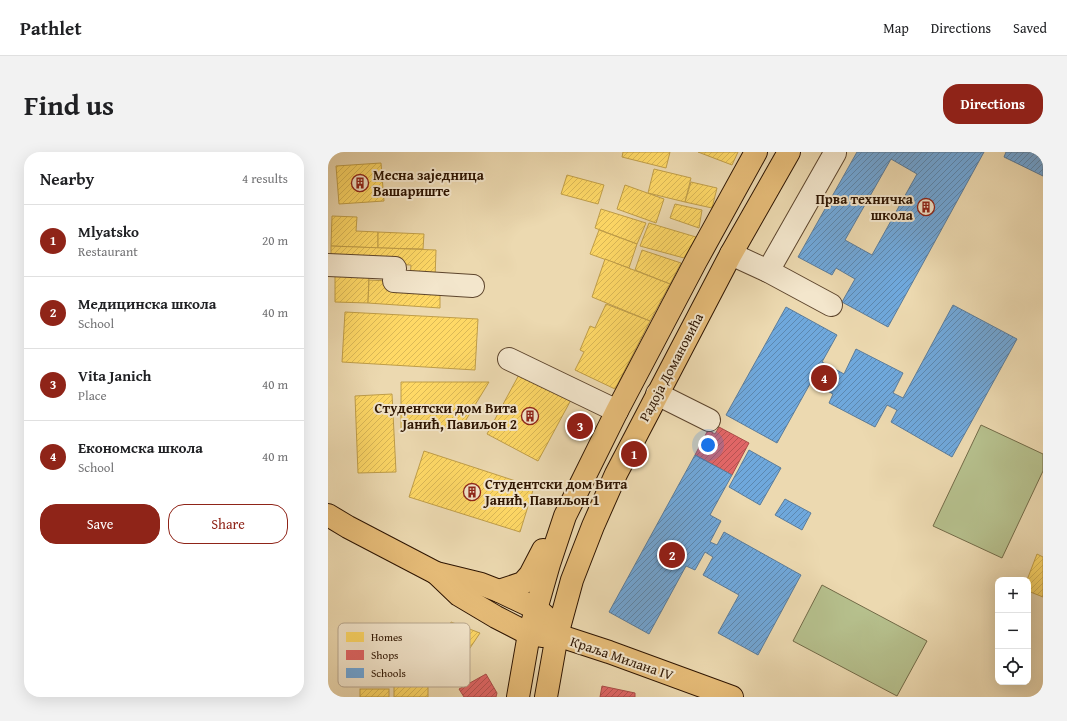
<!DOCTYPE html>
<html lang="en">
<head>
<meta charset="utf-8">
<style>
	:root { --surface:#fff; --page:#f2f2f2; --text:#202124; --muted:#757577; --line:#e0e0e0; --accent:#8f2418 }
	body { margin:0; font-family:"Gentium Book Plus",serif; background:var(--page); color:var(--text) }
	.controls { position:absolute; right:12px; bottom:12px; display:grid; overflow:hidden; border-radius:8px; box-shadow:0 4px 16px #0002 }
	.controls button { width:36px; height:36px; display:grid; place-items:center; padding:0; border:0; border-bottom:1px solid var(--line); background:var(--surface); color:var(--text); font:20px sans-serif }
	.you { position:absolute; left:380px; top:293px; width:14px; height:14px; margin:-10px; border:3px solid #fff; border-radius:50%; background:#1a73e8; box-shadow:0 0 0 6px #1a73e833 }
	.badge { display:grid; place-items:center; width:26px; height:26px; border-radius:50%; background:var(--accent); color:#fff; font-size:13px; font-weight:700 }
	.pin { position:absolute; translate:-50% -50%; border:2px solid #fff; box-shadow:0 1px 4px #0006 }
	.list { margin:0; padding:0; list-style:none }
	h2 { display:flex; justify-content:space-between; align-items:center; height:52px; margin:0; padding:0 16px; font-size:17px }
	h2 small { font-size:13px; font-weight:400; color:var(--muted) }
	.list li { display:grid; grid-template-columns:26px 1fr auto; gap:12px; align-items:center; box-sizing:border-box; height:72px; padding:0 16px; border-top:1px solid var(--line) }
	.list b { display:block; font-size:15px; white-space:nowrap }
	.list p { margin:0; font-size:13px; white-space:nowrap; color:var(--muted) }
	.list em { font-size:13px; font-style:normal; color:var(--muted) }
	.actions { display:flex; gap:8px; padding:12px 16px }
	.actions a { flex:1; padding:9px 0; border:1px solid var(--accent); border-radius:16px; text-align:center; font-size:14px; color:var(--accent) }
	.actions .main { background:var(--accent); color:#fff }
	.icon { flex:none; width:22px; height:22px; fill:none; stroke:currentColor; stroke-width:2; stroke-linecap:round; stroke-linejoin:round }
	.map { position:relative; flex:none; width:715px; height:545px; overflow:hidden; border-radius:16px }
	header { display:flex; align-items:center; gap:24px; box-sizing:border-box; height:56px; padding:0 20px; background:var(--surface); border-bottom:1px solid var(--line) }
	header strong { font-size:19px }
	nav { display:flex; gap:22px; margin-inline-start:auto; font-size:14px }
	.intro { display:flex; align-items:center; justify-content:space-between; box-sizing:border-box; height:96px; padding:0 24px }
	h1 { margin:0; font-size:28px }
	.button { padding:10px 18px; border-radius:16px; background:var(--accent); color:#fff; font-size:14px; font-weight:700 }
	main { display:flex; gap:24px; padding:0 24px }
	aside { flex:1; background:var(--surface); border-radius:16px; box-shadow:0 4px 16px #0002 }
	.map>svg:first-child { display:block }
</style>
</head>
<body>
<header>
<strong>Pathlet</strong>
<nav><a>Map</a><a>Directions</a><a>Saved</a></nav>
</header>
<div class="intro"><h1>Find us</h1><a class="button">Directions</a></div>
<main>
<aside>
<h2>Nearby<small>4 results</small></h2>
<ul class="list">
<li><span class="badge">1</span><div><b>Mlyatsko</b><p>Restaurant</p></div><em>20 m</em></li>
<li><span class="badge">2</span><div><b>Медицинска школа</b><p>School</p></div><em>40 m</em></li>
<li><span class="badge">3</span><div><b>Vita Janich</b><p>Place</p></div><em>40 m</em></li>
<li><span class="badge">4</span><div><b>Економска школа</b><p>School</p></div><em>40 m</em></li>
</ul>
<div class="actions"><a class="main">Save</a><a>Share</a></div>
</aside>
<div class="map">
<svg width="715" height="545" viewBox="0 0 715 545">
	<defs>
		<pattern id="homes-hatch" width="6" height="6" patternUnits="userSpaceOnUse"><rect width="6" height="6" fill="#ffd966"/><path d="M-1 1l2-2M0 6l6-6M5 7l2-2" fill="none" stroke="#dbb957"/></pattern>
		<pattern id="shops-hatch" width="6" height="6" patternUnits="userSpaceOnUse"><rect width="6" height="6" fill="#e06666"/><path d="M-1 1l2-2M0 6l6-6M5 7l2-2" fill="none" stroke="#b65352"/></pattern>
		<pattern id="schools-hatch" width="6" height="6" patternUnits="userSpaceOnUse"><rect width="6" height="6" fill="#6fa8dc"/><path d="M-1 1l2-2M0 6l6-6M5 7l2-2" fill="none" stroke="#5c88b0"/></pattern>
	</defs>
	<rect width="100%" height="100%" fill="#ecd9b0"/>
	<filter id="stains"><feTurbulence type="fractalNoise" baseFrequency=".005" numOctaves="4"/><feColorMatrix values="0 0 0 0 .2 0 0 0 0 .09 0 0 0 0 .02 0 0 0 .5 -.17"/></filter>
	<radialGradient id="worn" r=".72"><stop offset=".6" stop-color="#630" stop-opacity="0"/><stop offset="1" stop-color="#630" stop-opacity=".3"/></radialGradient>
	<g fill="#b6c08d" stroke="#726a47">
		<polygon points="653,273 715,302 715,319 674,406 605,374"/>
		<polygon points="494,433 599,489 569,544 465,489"/>
	</g>
	<g fill="url(#homes-hatch)" stroke="#c09e48">
		<polygon points="295,0 342,0 338,16 294,5"/>
		<polygon points="370,0 410,0 404,13"/>
		<polygon points="53,11 56,49 11,52 8,14"/>
		<polygon points="326,17 363,26 357,50 320,41"/>
		<polygon points="239,23 276,33 270,52 233,42"/>
		<polygon points="363,30 389,36 384,56 357,50"/>
		<polygon points="297,33 336,47 328,71 289,57"/>
		<polygon points="347,52 374,58 371,76 342,66"/>
		<polygon points="273,57 318,71 309,92 267,76"/>
		<polygon points="4,64 29,65 28,79 50,80 50,96 3,94"/>
		<polygon points="321,71 368,85 356,106 312,94"/>
		<polygon points="271,78 309,92 301,116 262,102"/>
		<polygon points="50,80 96,82 95,97 50,96"/>
		<polygon points="3,94 108,98 107,127 82,127 83,113 3,110"/>
		<polygon points="314,98 353,111 342,132 307,118"/>
		<polygon points="277,107 342,132 322,169 264,145"/>
		<polygon points="7,121 41,122 40,151 7,150"/>
		<polygon points="41,128 60,129 112,139 112,156 40,151"/>
		<polygon points="278,152 322,169 287,237 247,218 256,200 252,198 262,174 267,176"/>
		<polygon points="17,160 150,167 147,218 14,210"/>
		<polygon points="193,219 244,246 210,309 159,282"/>
		<polygon points="73,230 161,230 133,276 73,278"/>
		<polygon points="64,242 68,320 30,321 27,244"/>
		<polygon points="96,299 206,335 192,380 81,345"/>
		<polygon points="709,402 715,405 715,445 700,439 699,428"/>
		<polygon points="123,470 152,481 130,514 117,509 120,502 112,499"/>
		<polygon points="66,531 100,532 100,545 66,545"/>
		<rect x="32" y="537" width="29" height="8"/>
	</g>
	<g fill="url(#shops-hatch)" stroke="#aa4d48">
		<polygon points="391,275 421,291 404,323 367,303 380,278 387,282"/>
		<polygon points="158,522 169,541 168,545 136,545 131,537"/>
		<polygon points="274,534 307,541 307,545 272,545"/>
	</g>
	<g fill="url(#schools-hatch)" stroke="#5b7c9a" fill-rule="evenodd">
		<path d="M529 0H656L560 175 514 150 527 127 508 116 504 123 470 105ZM563 7 589 22 544 103 517 88Z"/>
		<polygon points="678,0 715,0 715,24 676,5"/>
		<polygon points="625,153 689,187 624,305 563,270 569,258 559,253 547,275 501,251 505,242 483,230 449,291 398,263 458,155 509,183 494,210 516,222 528,197 575,221 565,241 575,246"/>
		<polygon points="421,298 453,316 432,353 401,335"/>
		<polygon points="367,303 404,323 382,363 393,369 382,390 389,393 396,380 473,423 430,503 390,481 411,443 375,423 385,405 377,400 367,418 358,414 321,482 281,460"/>
		<polygon points="457,347 483,361 474,378 447,363"/>
	</g>
	<g fill="none" stroke-linecap="round" stroke-linejoin="round">
		<g stroke="#5d452d" stroke-width="24">
			<g id="minor">
				<polyline points="403,102 440,119 503,153"/>
				<polyline points="0,113 67,116 66,129 145,134"/>
				<polyline points="440,119 507,1"/>
				<polyline points="181,207 289,259"/>
				<polyline points="329,242 381,268"/>
			</g>
		</g>
		<g stroke="#2d1401" stroke-width="24">
			<g id="major">
				<polyline points="0,363 20,375 108,421 153,432 171,439 209,457 220,467"/>
				<polyline points="108,421 131,443 168,465 201,482 214,484 229,483 281,500 404,545"/>
				<polyline points="171,439 195,431 202,423 215,398"/>
				<polyline points="190,545 201,482 221,412 237,364 289,259 368,109 428,0"/>
				<polyline points="218,545 229,483 244,428 265,374 288,322 403,102 461,0"/>
			</g>
		</g>
		<use href="#minor" stroke="#f3e6cc" stroke-width="22"/>
		<use href="#major" stroke="#e6bc78" stroke-width="22"/>
	</g>
	<defs>
		<g id="building-ring" transform="scale(0.9)"><circle r="9.5" fill="#f3e6cc" stroke="#8f2418" stroke-width="1.5"/><path d="M-4-6H4V6H1V3H-1V6H-4ZM-2.5-4.3h1.7v1.8h-1.7ZM.8-4.3h1.7v1.8H.8ZM-2.5-1h1.7V.8h-1.7ZM.8-1h1.7V.8H.8Z" fill="#8f2418"/></g>
	</defs>
	<g fill-rule="evenodd">
		<use href="#building-ring" x="32" y="31"/>
		<use href="#building-ring" x="598" y="55"/>
		<use href="#building-ring" x="202" y="264"/>
		<use href="#building-ring" x="144" y="340"/>
	</g>
	<g text-anchor="middle" stroke-width="4" stroke-linejoin="round" paint-order="stroke">
		<g font-size="14" font-weight="bold" fill="#2d1401" stroke="#f3e6cc" text-anchor="start">
			<text x="45" y="28">Месна заједница<tspan x="45" dy="16">Вашариште</tspan></text>
			<text x="585" y="52" text-anchor="end">Прва техничка<tspan x="585" dy="16">школа</tspan></text>
			<text x="189" y="261" text-anchor="end">Студентски дом Вита<tspan x="189" dy="16">Јанић, Павиљон 2</tspan></text>
			<text x="157" y="337">Студентски дом Вита<tspan x="157" dy="16">Јанић, Павиљон 1</tspan></text>
		</g>
		<g font-size="14" fill="#2d1401" stroke="#f3e6cc">
			<text transform="translate(343 215) rotate(-62)" y="5">Радоја Домановића</text>
			<text transform="translate(294 506) rotate(19)" y="5">Краља Милана IV</text>
		</g>
	</g>
	<rect x="10" y="471" width="132" height="64" rx="6" fill="#f3e6cc" stroke="#b8a78f" stroke-width="1"/>
	<rect x="18" y="480" width="18" height="10" fill="#ffd966"/>
	<rect x="18" y="498" width="18" height="10" fill="#e06666"/>
	<rect x="18" y="516" width="18" height="10" fill="#6fa8dc"/>
	<g font-size="11" fill="#2d1401">
		<text x="43" y="489">Homes</text>
		<text x="43" y="507">Shops</text>
		<text x="43" y="525">Schools</text>
	</g>
	<rect width="100%" height="100%" filter="url(#stains)"/>
	<rect width="100%" height="100%" fill="url(#worn)"/>
</svg>
<div class="controls">
<button>+</button>
<button>−</button>
<button><svg class="icon" aria-label="locate" viewBox="0 0 24 24"><circle cx="12" cy="12" r="6"/><path d="M12 2v4M12 18v4M2 12h4M18 12h4"/></svg></button>
</div>
<div class="you"></div>
<div class="pin badge" style="left:306px;top:302px">1</div>
<div class="pin badge" style="left:344px;top:403px">2</div>
<div class="pin badge" style="left:252px;top:274px">3</div>
<div class="pin badge" style="left:496px;top:226px">4</div>
</div>
</main>
</body>
</html>
